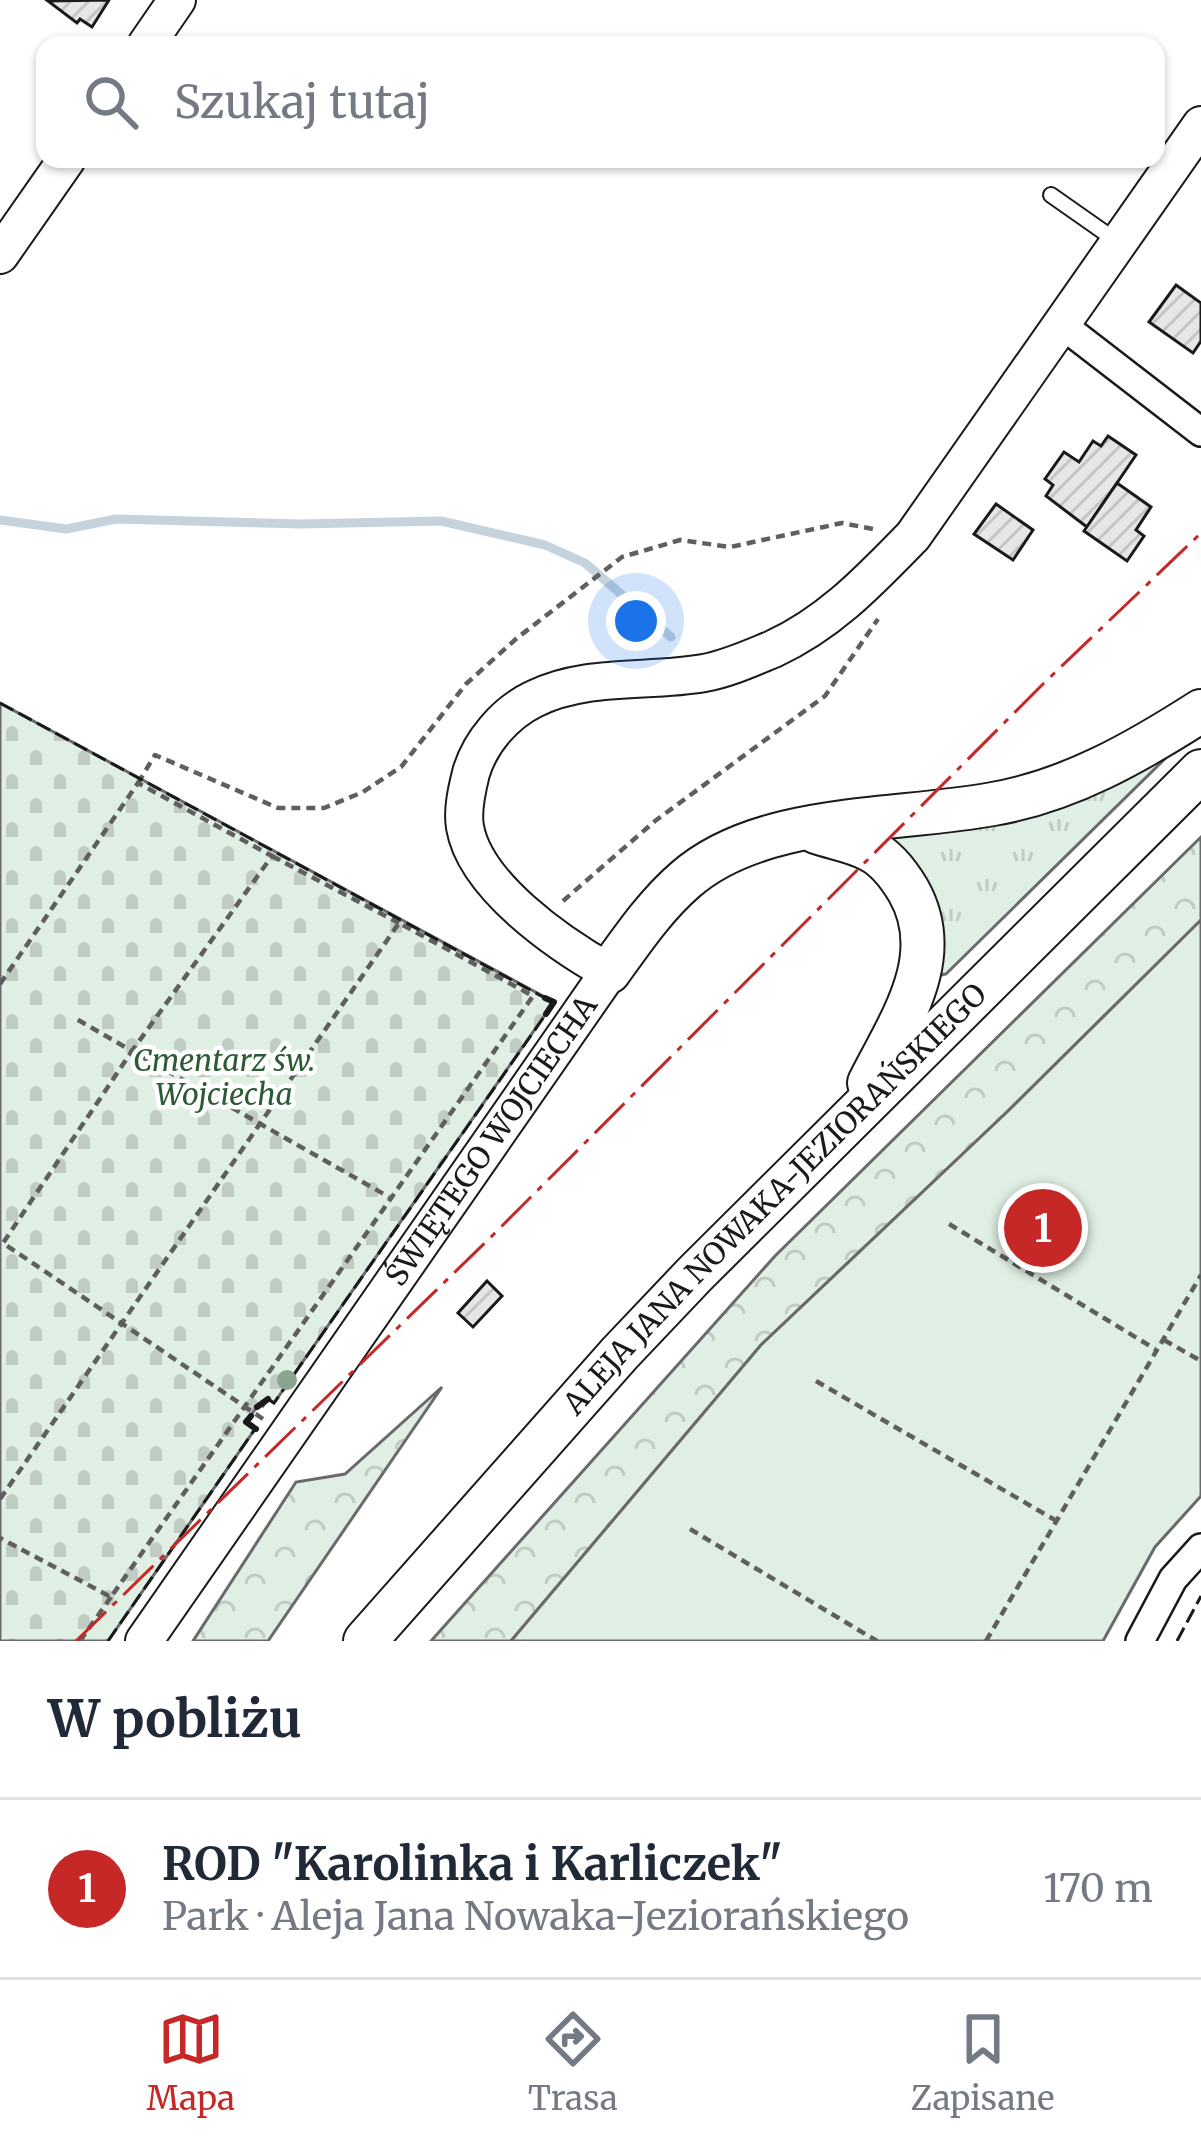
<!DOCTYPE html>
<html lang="pl">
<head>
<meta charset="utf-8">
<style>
	:root { --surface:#fff; --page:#f2f2f3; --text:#1f2937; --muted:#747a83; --line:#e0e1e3; --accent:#c62828 }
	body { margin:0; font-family:Merriweather,serif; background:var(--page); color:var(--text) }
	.you { position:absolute; left:636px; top:621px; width:42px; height:42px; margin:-30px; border:9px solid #fff; border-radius:50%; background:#1a73e8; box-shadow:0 0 0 18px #1a73e833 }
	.badge { display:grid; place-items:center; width:78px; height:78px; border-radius:50%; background:var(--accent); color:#fff; font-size:39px; font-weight:700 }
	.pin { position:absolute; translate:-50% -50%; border:6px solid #fff; box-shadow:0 3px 12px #0006 }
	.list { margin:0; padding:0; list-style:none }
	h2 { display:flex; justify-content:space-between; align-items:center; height:156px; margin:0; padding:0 48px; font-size:51px }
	h2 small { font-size:39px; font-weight:400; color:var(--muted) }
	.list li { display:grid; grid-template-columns:78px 1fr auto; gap:36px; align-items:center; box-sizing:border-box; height:180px; padding:0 48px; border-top:3px solid var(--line) }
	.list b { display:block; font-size:45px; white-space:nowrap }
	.list p { margin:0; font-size:39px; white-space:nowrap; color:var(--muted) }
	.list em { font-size:39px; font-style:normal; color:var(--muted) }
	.icon { flex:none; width:66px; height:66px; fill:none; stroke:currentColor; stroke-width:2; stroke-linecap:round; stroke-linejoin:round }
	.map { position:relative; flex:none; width:1201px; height:1641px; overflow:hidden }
	.search { position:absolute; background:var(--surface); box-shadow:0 3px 9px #0004; left:36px; right:36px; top:36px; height:132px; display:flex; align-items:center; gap:30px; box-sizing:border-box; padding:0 42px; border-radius:24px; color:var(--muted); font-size:45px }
	.sheet { height:336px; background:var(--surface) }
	nav { display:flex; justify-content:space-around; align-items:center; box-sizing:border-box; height:168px; border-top:3px solid var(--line); background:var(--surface); font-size:33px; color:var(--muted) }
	nav a { display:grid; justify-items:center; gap:6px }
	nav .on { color:var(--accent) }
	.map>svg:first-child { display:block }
</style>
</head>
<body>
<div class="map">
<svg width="1201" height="1641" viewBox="0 0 1201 1641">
	<defs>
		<pattern id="grass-tufts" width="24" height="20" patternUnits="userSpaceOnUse" patternTransform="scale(3)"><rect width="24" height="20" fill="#e0efe3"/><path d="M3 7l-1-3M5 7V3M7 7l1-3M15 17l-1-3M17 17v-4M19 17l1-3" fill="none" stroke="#c0ccc2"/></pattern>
		<pattern id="forest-crowns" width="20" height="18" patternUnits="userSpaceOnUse" patternTransform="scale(3)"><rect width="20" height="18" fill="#e0efe3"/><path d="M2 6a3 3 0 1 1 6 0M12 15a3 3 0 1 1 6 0" fill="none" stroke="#c0ccc2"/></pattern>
		<pattern id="cemetery-stones" width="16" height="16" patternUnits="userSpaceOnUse" patternTransform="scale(3)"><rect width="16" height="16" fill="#e0efe3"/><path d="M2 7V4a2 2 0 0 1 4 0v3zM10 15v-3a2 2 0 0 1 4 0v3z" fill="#c0ccc2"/></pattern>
		<pattern id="building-hatch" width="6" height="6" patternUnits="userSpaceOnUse" patternTransform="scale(3)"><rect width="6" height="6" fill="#e6e6e6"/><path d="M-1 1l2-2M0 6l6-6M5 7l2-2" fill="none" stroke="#c5c5c5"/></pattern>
	</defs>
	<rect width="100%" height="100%" fill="#fff"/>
	<polygon fill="url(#grass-tufts)" stroke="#6a6a6a" stroke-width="3" points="1178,746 946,974 938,976 874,827"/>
	<g fill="url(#forest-crowns)" stroke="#6a6a6a" stroke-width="3">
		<polygon points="1201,837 1201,920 1007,1112 761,1345 511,1641 431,1641 775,1256"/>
		<polygon points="442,1387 268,1641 193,1641 296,1482 345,1474"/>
	</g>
	<polygon fill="url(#cemetery-stones)" stroke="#6a6a6a" stroke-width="3" points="0,703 554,1002 274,1403 268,1399 263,1406 259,1404 246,1422 255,1429 108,1641 0,1641"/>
	<polygon fill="#e0efe3" stroke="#6a6a6a" stroke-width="3" points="1201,920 1201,1496 1155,1547 1103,1641 511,1641 761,1345 1007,1112"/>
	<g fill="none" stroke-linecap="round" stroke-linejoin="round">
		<polyline stroke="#c6d2dc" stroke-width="9" points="0,520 66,529 116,519 301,524 441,521 545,545 585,563 671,637"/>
	</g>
	<g fill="url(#building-hatch)" stroke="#1a1a1a" stroke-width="3">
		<polygon points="109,0 92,27 80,19 77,23 48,1"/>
		<polygon points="1176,285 1201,303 1201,341 1193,353 1149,322"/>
		<polygon points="1108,436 1136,455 1087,527 1046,496 1053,485 1045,479 1064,452 1079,462 1093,441 1101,446"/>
		<polygon points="1117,483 1151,507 1136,530 1144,536 1127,561 1084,531"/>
		<polygon points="996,504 1033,530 1013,560 974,534"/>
		<polygon points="487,1281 502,1296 473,1327 458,1313"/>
	</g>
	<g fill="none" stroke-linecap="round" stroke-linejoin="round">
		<g stroke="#1a1a1a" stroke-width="18">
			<polyline id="lane" points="1051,195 1118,242"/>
		</g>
		<g stroke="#1a1a1a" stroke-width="32">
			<g id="street">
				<polyline points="1061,324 1201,432"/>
				<polyline points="1140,1641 1173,1579 1201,1548"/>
			</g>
		</g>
		<g stroke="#1a1a1a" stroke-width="40">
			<g id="secondary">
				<polyline points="146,45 177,0"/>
				<polyline points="0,255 67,159"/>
				<path id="s1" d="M144 1641 609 972C559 944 475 886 465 827 462 810 467 789 471 773 480 742 505 713 534 699 586 673 649 683 704 673 727 669 751 658 773 649 830 623 870 580 913 536L1201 125"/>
			</g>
		</g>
		<g stroke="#1a1a1a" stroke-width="46">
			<g id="primary">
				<path d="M816 832C833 838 854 841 870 850 886 858 899 875 908 890 947 957 899 1023 869 1083"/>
				<path d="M609 972C632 940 655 906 685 880 761 813 897 822 993 804 1069 791 1137 752 1201 711"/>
				<path id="s2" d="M365 1641 620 1353 695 1274 1201 771"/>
			</g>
		</g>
		<g stroke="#5f5f5f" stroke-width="4.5" stroke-dasharray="9 6" stroke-linecap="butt">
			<polyline points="138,783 155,755 278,808 324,808 363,792 401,767 466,684 517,638 622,557 680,540 730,547 842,523 873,529"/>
			<polyline points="272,856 399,923"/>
			<polyline points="563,901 655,821 825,696 878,619"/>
			<polyline points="0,984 138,783 272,856 132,1051 73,1017"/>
			<polyline points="949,1224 1155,1349"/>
			<polyline points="1164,1340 1201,1361"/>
			<polyline points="816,1381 1055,1520"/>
			<polyline points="263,1419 3,1243 132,1051 389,1197"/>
			<polyline points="0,1499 399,923 533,996 111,1597 0,1538"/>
			<polyline points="690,1529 877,1641"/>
			<polyline points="80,1641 111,1597"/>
			<polyline points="986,1641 1201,1275"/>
		</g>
		<use href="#lane" stroke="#fff" stroke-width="14"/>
		<use href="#street" stroke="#fff" stroke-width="27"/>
		<use href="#secondary" stroke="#fff" stroke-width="36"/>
		<use href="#primary" stroke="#fff" stroke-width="42"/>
		<g stroke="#1a1a1a" stroke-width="3" stroke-dasharray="15 6" stroke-linecap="butt">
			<polyline points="0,703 545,998"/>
			<polyline points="268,1399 274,1403 546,1014"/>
			<polyline points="108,1641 255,1429"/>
			<polyline points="1177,1641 1201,1596"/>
		</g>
		<g stroke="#1a1a1a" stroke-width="6">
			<polyline points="545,998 554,1002 546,1014"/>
			<polyline points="257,1407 268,1399"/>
			<polyline points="251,1416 246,1422 256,1429"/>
		</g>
		<polyline stroke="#c62828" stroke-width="3" stroke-dasharray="42 9 6 9" stroke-linecap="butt" points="76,1641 495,1233 1044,683 1201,533"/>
	</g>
	<circle fill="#8aa48f" cx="287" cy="1380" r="10"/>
	<g text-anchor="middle" stroke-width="9" stroke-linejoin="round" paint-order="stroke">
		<g font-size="30" font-style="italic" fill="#2b5a34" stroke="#fff">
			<text x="224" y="1071">Cmentarz św.<tspan x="224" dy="34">Wojciecha</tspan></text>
		</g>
		<g font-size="30" fill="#1a1a1a" stroke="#fff">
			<text dy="10" stroke="none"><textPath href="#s1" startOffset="609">ŚWIĘTEGO WOJCIECHA</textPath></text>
			<text dy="10" stroke="none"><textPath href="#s2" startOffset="603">ALEJA JANA NOWAKA-JEZIORAŃSKIEGO</textPath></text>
		</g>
	</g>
</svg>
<div class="you"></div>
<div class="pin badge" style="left:1043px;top:1228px">1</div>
<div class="search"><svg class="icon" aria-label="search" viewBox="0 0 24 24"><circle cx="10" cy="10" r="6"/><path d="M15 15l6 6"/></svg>Szukaj tutaj</div>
</div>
<section class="sheet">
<h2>W pobliżu<small></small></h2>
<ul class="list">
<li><span class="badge">1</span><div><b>ROD &quot;Karolinka i Karliczek&quot;</b><p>Park · Aleja Jana Nowaka-Jeziorańskiego</p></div><em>170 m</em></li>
</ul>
</section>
<nav>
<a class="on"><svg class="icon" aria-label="map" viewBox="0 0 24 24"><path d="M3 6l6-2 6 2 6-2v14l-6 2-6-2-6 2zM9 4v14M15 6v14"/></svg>Mapa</a>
<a><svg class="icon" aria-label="directions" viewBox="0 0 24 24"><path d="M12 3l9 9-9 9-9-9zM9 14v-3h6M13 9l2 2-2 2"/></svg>Trasa</a>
<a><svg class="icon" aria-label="saved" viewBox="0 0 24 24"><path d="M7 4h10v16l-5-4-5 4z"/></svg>Zapisane</a>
</nav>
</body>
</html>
